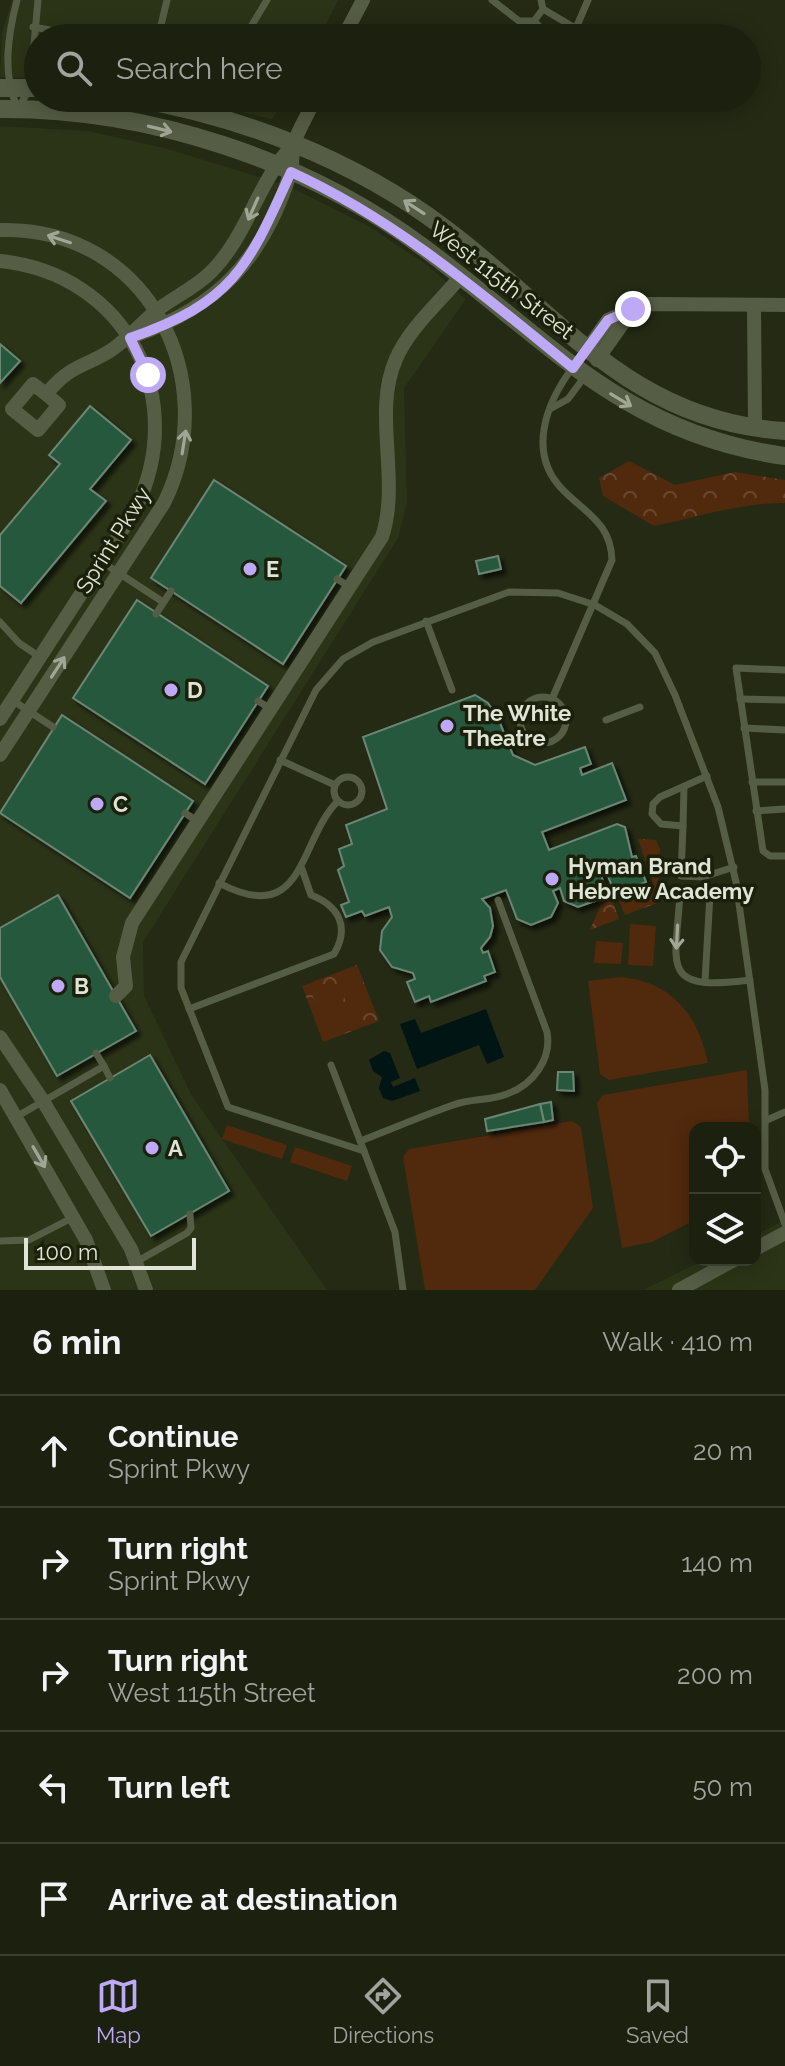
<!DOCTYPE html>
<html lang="en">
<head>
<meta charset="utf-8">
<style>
	:root { --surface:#1b200f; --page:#282d1d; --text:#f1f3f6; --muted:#a0a39e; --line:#393e2f; --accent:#bda9f5 }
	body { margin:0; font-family:Raleway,sans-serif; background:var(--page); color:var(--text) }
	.controls { position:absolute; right:24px; bottom:24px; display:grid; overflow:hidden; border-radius:16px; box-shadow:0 4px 20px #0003 }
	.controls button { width:72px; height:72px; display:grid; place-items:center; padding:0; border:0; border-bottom:2px solid var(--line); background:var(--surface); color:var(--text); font:40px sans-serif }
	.scale { position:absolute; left:24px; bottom:20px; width:172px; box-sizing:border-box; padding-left:8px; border:4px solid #e0e4d6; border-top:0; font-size:22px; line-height:28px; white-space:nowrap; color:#e0e4d6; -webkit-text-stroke:6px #1a200a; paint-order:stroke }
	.stop { position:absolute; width:24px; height:24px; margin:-18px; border:6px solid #bda9f5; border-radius:50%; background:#fff }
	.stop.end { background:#bda9f5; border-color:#fff; box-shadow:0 2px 8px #0008 }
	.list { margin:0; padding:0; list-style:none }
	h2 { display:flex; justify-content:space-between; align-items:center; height:104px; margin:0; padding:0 32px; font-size:34px }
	h2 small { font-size:26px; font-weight:400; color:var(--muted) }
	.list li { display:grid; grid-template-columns:52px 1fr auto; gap:24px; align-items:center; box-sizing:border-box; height:112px; padding:0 32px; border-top:2px solid var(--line) }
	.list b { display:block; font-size:30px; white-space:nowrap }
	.list p { margin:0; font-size:26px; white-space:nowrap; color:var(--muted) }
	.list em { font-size:26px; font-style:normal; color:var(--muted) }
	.icon { flex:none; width:44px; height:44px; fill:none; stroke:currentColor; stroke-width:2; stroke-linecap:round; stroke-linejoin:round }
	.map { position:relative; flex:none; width:785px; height:1290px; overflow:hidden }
	.search { position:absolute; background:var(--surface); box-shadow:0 4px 20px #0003; left:24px; right:24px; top:24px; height:88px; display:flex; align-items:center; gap:20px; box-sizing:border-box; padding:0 28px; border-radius:44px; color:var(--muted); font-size:30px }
	.sheet { height:664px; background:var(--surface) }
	nav { display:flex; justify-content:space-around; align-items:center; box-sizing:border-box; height:112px; border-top:2px solid var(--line); background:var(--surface); font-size:22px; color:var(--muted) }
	nav a { display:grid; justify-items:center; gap:4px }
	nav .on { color:var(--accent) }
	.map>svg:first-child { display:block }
</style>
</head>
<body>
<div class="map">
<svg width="785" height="1290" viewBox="0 0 785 1290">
	<defs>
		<pattern id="forest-crowns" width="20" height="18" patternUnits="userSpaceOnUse" patternTransform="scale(2)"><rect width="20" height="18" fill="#51290d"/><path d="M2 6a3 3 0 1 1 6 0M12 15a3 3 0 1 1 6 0" fill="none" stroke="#6a4830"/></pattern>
		<filter id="shadow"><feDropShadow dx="4.5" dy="4.5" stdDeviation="2" flood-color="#0009"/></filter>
	</defs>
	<rect width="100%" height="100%" fill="#242a14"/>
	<g fill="#2c3417">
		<polygon points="12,0 338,0 319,38 38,38 38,78 0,77 2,33"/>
		<polygon points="180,98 286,98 272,119"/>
		<polygon points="0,126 88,131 164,148 286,185 370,227 427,265 466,299 404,388 407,503 398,538 143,942 144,996 191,1094 327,1290 0,1290"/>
		<polygon points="785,1220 785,1290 643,1290 704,1260 755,1260 755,1235"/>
	</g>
	<g fill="url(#forest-crowns)">
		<path d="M629 461 675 485 735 472 785 480V503C738 503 699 517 654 526L603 496 599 478Z"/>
		<polygon points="638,839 656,840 660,849 657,903 625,915 618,898 653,884"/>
		<polygon points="612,900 619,919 590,930 601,904"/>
		<polygon points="357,965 379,1021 323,1042 302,986"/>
	</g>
	<g fill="#51290d">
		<polygon points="630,924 656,926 653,966 628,965"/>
		<polygon points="596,941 623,943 621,964 594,963"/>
		<polygon points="356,974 371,1012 353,1019 338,981"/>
		<path d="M621 977C672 982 698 1015 708 1063L609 1080 600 1074 588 981Z"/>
		<polygon points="329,984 344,1022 326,1029 311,991"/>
		<polygon points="747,1070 749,1128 695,1128 695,1220 652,1242 622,1248 597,1103 603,1095"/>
		<polygon points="572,1121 581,1127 593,1208 535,1290 425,1290 403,1157 409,1149"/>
		<polygon points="227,1125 287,1145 282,1159 222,1139"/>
		<polygon points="295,1147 352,1166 347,1181 290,1162"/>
	</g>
	<g fill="#011514">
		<polygon points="486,1009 504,1057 487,1064 479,1045 417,1069 400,1024 415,1019 421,1033"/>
		<polygon points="384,1051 390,1053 400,1078 391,1082 393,1087 415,1078 420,1091 392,1101 383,1098 379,1088 382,1077 373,1071 369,1060"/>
	</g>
	<g fill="#27593d" stroke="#6c8675" stroke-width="2" filter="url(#shadow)">
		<polygon points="0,344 20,361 0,383"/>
		<polygon points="90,406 131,440 90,489 106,501 21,603 0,586 0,535 60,464 49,455"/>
		<polygon points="214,480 346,566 283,664 151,578"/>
		<polygon points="498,556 501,569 479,574 476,561"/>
		<polygon points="137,600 268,686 205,784 73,698"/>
		<polygon points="475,695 488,703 498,718 513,755 535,765 585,747 591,764 580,768 582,775 612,763 626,800 542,832 549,850 617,824 625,827 632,857 636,856 646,882 615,894 606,871 600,873 605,886 598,900 578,907 564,901 560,888 553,891 558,903 551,917 531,925 517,919 506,890 482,899 490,908 493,926 490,937 481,948 483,953 488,951 495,972 484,976 486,981 431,1002 429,996 415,1002 407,982 415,979 413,973 392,967 380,950 382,931 392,917 389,907 365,916 362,911 346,917 341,905 349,902 338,870 344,866 339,849 352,844 346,825 387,809 363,737"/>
		<polygon points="62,715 193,801 130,898 0,813"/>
		<polygon points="58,895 136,1031 57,1076 0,977 0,928"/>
		<polygon points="150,1055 229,1191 151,1236 71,1101"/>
		<polygon points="558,1072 573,1072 574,1091 557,1090"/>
		<polygon points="551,1102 553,1120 544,1122 540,1104"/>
		<polygon points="540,1104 544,1122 487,1131 485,1119"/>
	</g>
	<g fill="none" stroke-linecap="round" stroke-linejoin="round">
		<g stroke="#565d45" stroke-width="7">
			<polyline points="492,0 519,21 534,21 543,9 541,0"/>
			<polyline points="543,9 580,31 581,38"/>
			<polyline points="534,21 551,38"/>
			<polyline points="33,27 94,38"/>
			<polyline points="576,28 588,0"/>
			<polyline points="158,38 167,0"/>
			<polyline points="244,38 267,0"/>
			<path d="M17 107C2 73 8 35 17 0"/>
			<polyline points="19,107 30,88 38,0"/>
			<polyline points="550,409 568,399 585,376"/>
			<polyline points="102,562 163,602"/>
			<polyline points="337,579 350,587"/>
			<polyline points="156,614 171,591"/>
			<polyline points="426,621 452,690"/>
			<polyline points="0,622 19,643 40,657"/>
			<polyline points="785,670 736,668 763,851 770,856 785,856"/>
			<circle cx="543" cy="720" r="23"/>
			<path d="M552 699 612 560C611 524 587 514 564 491 526 454 546 403 573 367"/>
			<polyline points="740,699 785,700"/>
			<polyline points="12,700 53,727"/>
			<polyline points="258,701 271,709"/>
			<polyline points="606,720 640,707"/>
			<polyline points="744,728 785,730"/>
			<polyline points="280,760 335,785"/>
			<polyline points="707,776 660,797 653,804 652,814 661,824 683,826 681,876 703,877 734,867"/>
			<circle cx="348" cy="791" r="14"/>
			<polyline points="752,782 785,782"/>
			<polyline points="756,811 785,809"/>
			<polyline points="185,813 197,821"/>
			<polyline points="683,826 684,788"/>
			<path d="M219 883C306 929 298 840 338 801"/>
			<path d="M705 981 710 894 680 893C676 966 658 992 750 980"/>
			<path d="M189 1009 334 954C350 927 339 906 311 895L302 869"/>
			<polyline points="331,1065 395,1232 403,1290"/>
			<polyline points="104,1066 110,1078"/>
			<polyline points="16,1117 104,1066 96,1053"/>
			<polyline points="767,1120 785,1112"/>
			<path d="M361 1141C391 1129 422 1116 453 1105 471 1098 490 1101 507 1094 533 1085 552 1059 547 1032L498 900"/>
			<polyline points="364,1151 228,1107 181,988 181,962 316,690 343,659 373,642 509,592 558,593 595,605 627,624 655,653 675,695 718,807 736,882 765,1090 765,1169 785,1224"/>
			<polyline points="0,1241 29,1240 72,1218"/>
			<polyline points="136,1262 187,1233 191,1228 190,1214"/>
		</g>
		<g stroke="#565d45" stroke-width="14">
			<polyline points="343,38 363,0"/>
			<path d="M0 230C147 226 225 379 164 503L0 755"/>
			<path d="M0 261C127 274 191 400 134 512L0 719"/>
			<polyline points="754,305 755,428"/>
			<polyline points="633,309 646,304 785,305"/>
			<path d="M134 336C218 307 263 259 290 174 294 164 291 153 294 143 299 128 309 113 315 98"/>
			<polyline points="586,351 608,320 633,309 597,360"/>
			<path d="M46 394 59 405 38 430 12 409 33 384 46 394C72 364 80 369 110 351 128 339 140 324 156 311 174 297 195 288 211 272 249 234 257 181 294 144"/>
			<path d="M116 996 126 986 123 957 132 923 382 537C401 480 372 412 396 359 409 328 440 302 461 276"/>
			<polyline points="0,1037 43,1101 131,1249 146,1290"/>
			<polyline points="0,1090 86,1240 104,1290"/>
			<polyline points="755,1249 785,1233"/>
			<polyline points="679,1290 734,1260"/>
		</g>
		<g stroke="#565d45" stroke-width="18">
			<polyline points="0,88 38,88"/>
			<path d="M132 98C241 116 354 160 443 227 558 312 628 421 785 431"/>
			<path d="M0 109C148 108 306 160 424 248 547 339 624 434 785 456"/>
		</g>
	</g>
	<defs><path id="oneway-shaft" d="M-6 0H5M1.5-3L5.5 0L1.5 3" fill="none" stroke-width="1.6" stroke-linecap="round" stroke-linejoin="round" transform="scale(2)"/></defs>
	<g stroke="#a2a795">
		<use href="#oneway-shaft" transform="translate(160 129) rotate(14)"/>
		<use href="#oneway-shaft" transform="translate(414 207) rotate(-147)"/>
		<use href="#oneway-shaft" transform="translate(253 209) rotate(114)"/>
		<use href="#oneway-shaft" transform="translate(59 239) rotate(-162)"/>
		<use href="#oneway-shaft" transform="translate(621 400) rotate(31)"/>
		<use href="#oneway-shaft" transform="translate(184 442) rotate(-81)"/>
		<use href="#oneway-shaft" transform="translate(58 667) rotate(-57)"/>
		<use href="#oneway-shaft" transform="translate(677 937) rotate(93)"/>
		<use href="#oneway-shaft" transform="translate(39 1157) rotate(60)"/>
	</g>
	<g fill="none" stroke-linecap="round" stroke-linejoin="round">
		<path stroke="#bda9f5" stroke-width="10" d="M148 375 130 338C234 302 248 267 291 172 398 221 483 295 573 368L608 320 633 309"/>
	</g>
	<g fill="#bda9f5" stroke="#1a200a" stroke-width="3">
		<circle cx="250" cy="569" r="8"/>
		<circle cx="171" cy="690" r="8"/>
		<circle cx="447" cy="726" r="8"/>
		<circle cx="97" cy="804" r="8"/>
		<circle cx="552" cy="879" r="8"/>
		<circle cx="58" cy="986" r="8"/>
		<circle cx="152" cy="1148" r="8"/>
	</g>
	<g text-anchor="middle" stroke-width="7" stroke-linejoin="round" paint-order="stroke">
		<g font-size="22" fill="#e0e4d6" stroke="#1a200a">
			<text transform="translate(502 280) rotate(38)" y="8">West 115th Street</text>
			<text transform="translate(113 540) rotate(-58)" y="8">Sprint Pkwy</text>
		</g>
		<g font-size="22" font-weight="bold" fill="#e0e4d6" stroke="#1a200a" text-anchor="start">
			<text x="266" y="577">E</text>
			<text x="187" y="698">D</text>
			<text x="463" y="721">The White<tspan x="463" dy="25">Theatre</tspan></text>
			<text x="113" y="812">C</text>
			<text x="568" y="874">Hyman Brand<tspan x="568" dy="25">Hebrew Academy</tspan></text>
			<text x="74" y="994">B</text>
			<text x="168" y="1156">A</text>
		</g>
	</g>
</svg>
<div class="controls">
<button><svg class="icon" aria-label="locate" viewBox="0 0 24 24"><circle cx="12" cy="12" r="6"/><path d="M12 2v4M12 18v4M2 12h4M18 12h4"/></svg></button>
<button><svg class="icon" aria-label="layers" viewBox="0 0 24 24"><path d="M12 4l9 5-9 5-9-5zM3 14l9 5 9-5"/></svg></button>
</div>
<div class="scale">100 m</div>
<div class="stop" style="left:148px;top:375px"></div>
<div class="stop end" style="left:633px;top:309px"></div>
<div class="search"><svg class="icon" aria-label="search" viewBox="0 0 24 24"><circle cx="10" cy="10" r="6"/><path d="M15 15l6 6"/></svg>Search here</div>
</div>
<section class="sheet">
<h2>6 min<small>Walk · 410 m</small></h2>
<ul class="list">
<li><svg class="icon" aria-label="ahead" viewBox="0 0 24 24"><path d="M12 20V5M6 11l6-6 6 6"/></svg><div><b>Continue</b><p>Sprint Pkwy</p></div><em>20 m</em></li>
<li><svg class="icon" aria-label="right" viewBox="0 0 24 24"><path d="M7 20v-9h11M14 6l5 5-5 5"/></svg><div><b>Turn right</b><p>Sprint Pkwy</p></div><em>140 m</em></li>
<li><svg class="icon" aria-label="right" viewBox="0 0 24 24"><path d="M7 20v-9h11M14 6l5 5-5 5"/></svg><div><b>Turn right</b><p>West 115th Street</p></div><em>200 m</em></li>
<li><svg class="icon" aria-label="left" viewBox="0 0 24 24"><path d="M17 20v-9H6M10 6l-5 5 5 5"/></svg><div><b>Turn left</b></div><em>50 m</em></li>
<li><svg class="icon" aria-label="arrive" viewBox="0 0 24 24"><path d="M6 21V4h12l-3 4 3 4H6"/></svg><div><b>Arrive at destination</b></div></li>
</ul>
</section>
<nav>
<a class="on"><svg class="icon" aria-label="map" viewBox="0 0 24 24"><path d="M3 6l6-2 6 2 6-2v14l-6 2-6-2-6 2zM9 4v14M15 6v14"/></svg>Map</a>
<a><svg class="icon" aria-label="directions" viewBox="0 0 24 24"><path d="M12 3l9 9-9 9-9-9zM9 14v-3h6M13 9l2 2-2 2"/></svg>Directions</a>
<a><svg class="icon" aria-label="saved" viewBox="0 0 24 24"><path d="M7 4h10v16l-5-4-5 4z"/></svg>Saved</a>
</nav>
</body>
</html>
